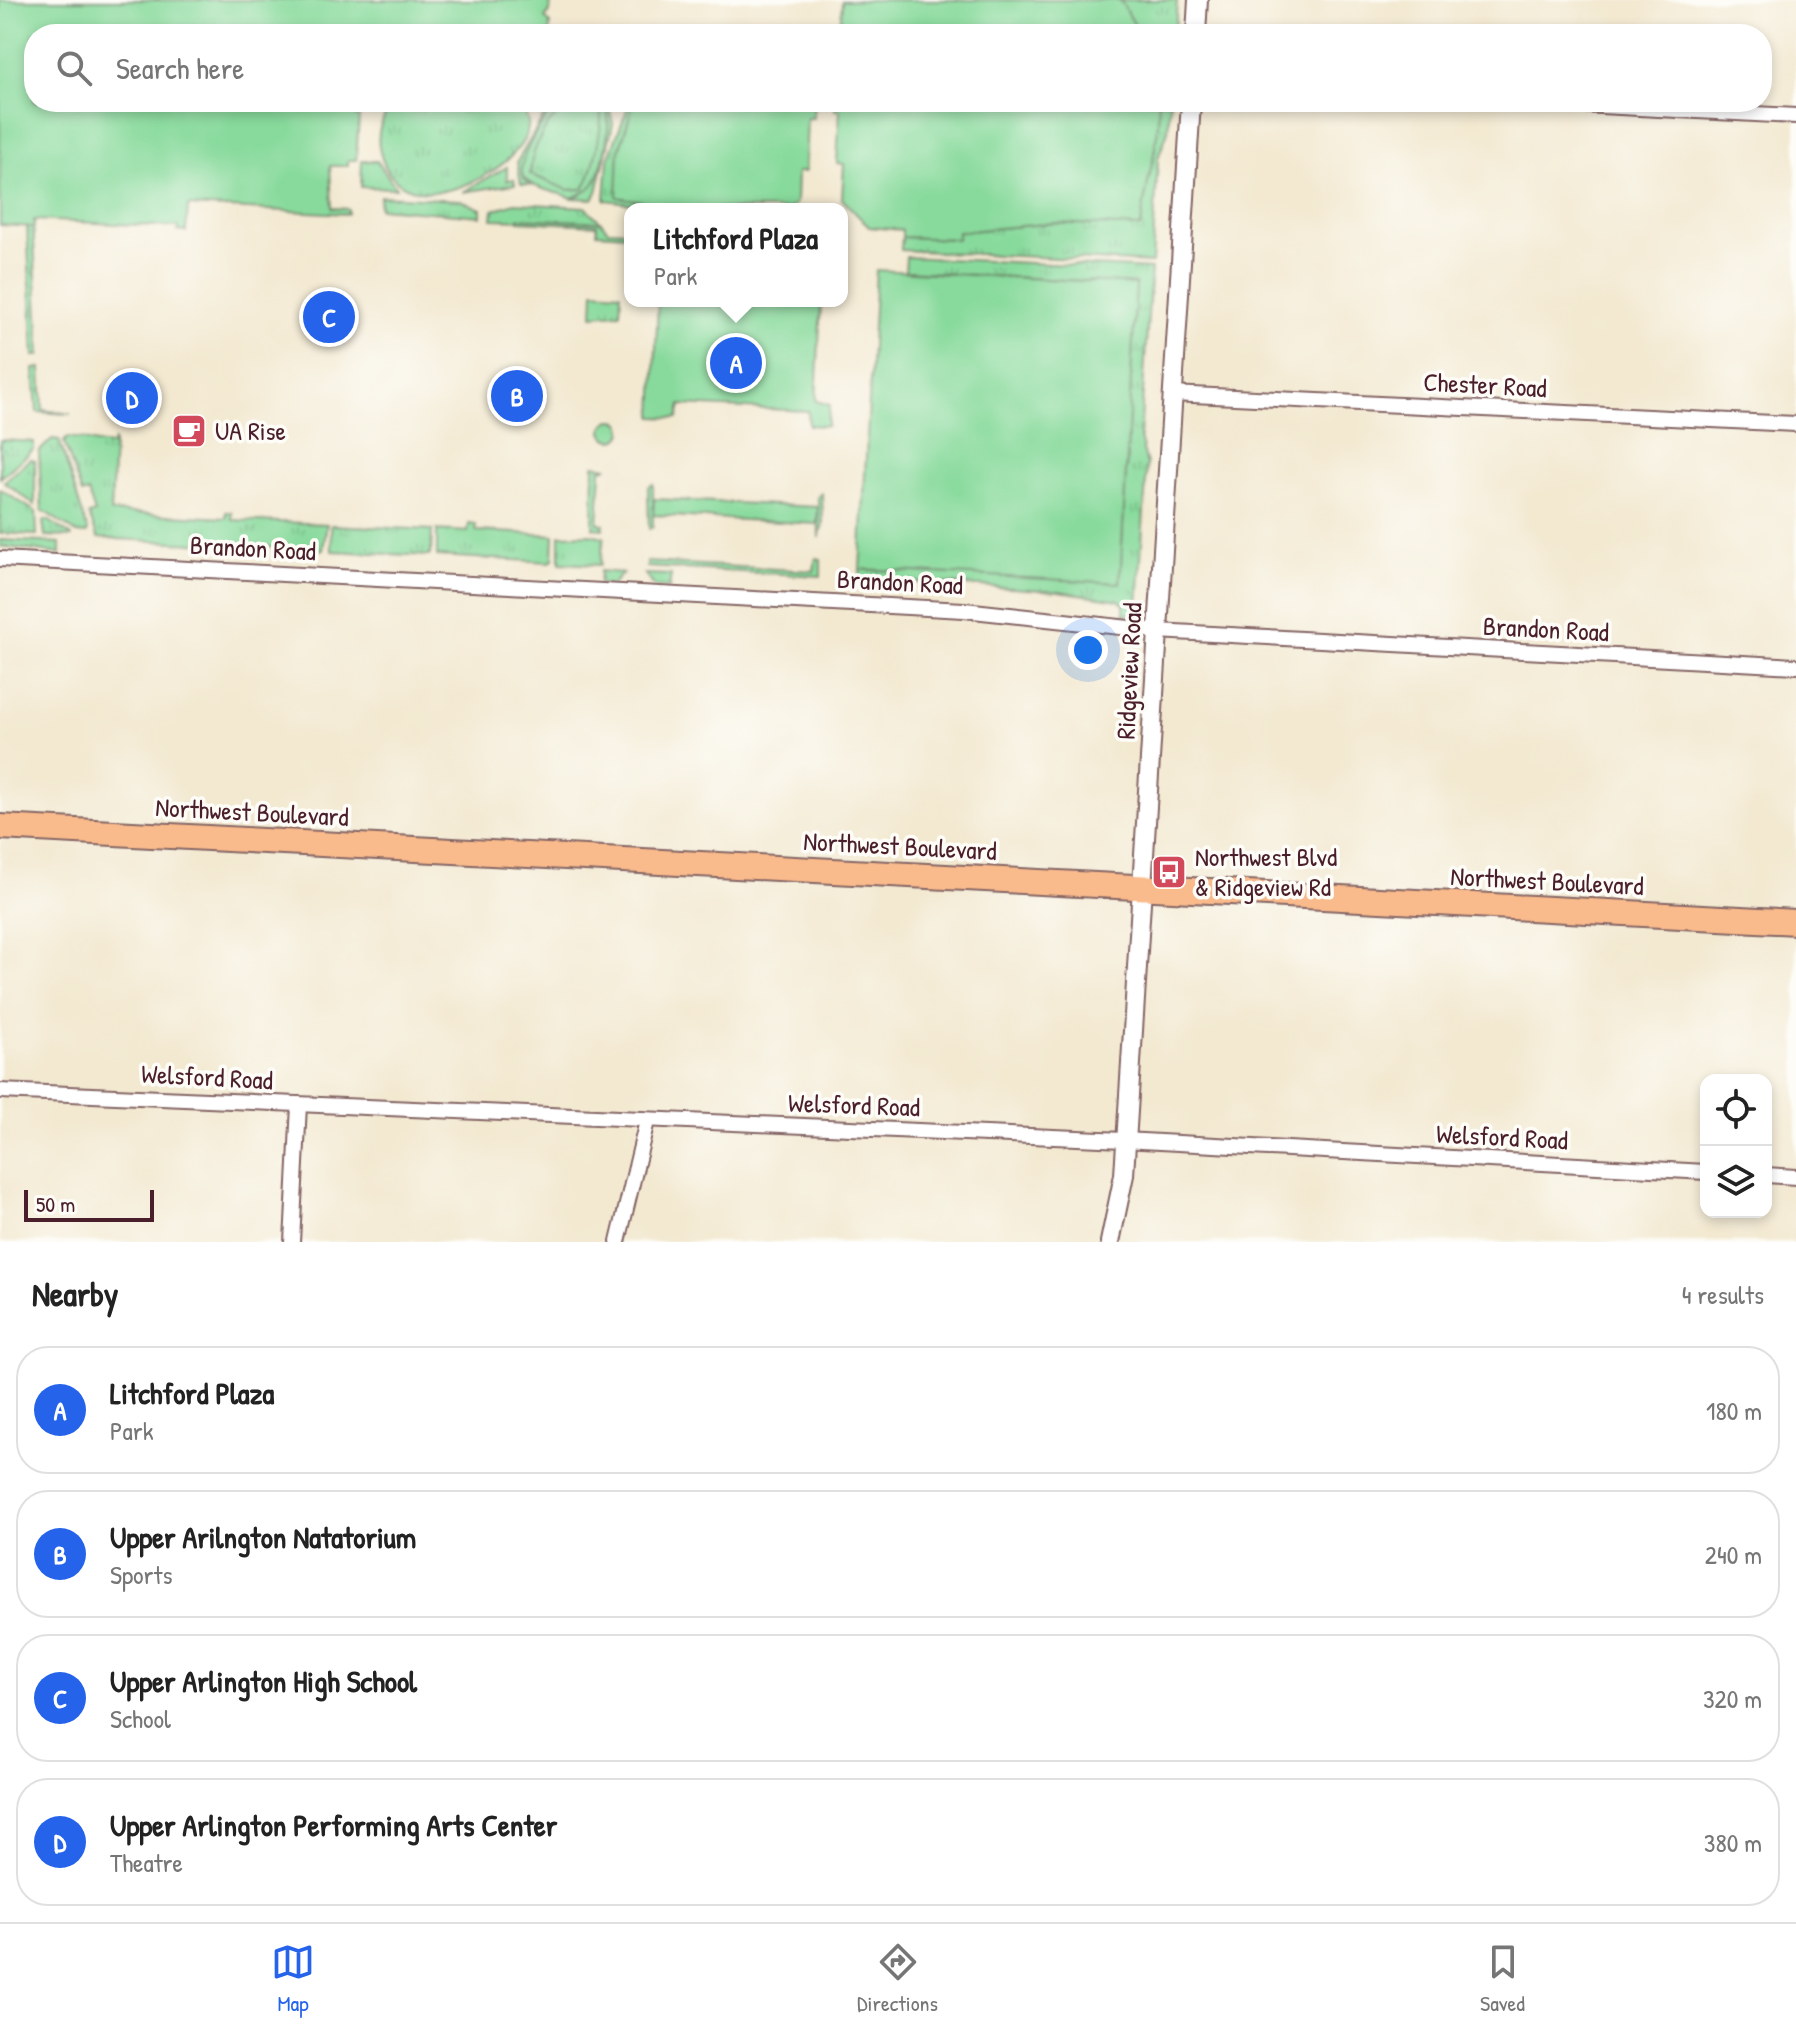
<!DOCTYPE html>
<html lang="en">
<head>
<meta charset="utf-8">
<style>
	:root { --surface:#fff; --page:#f2f2f2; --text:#222; --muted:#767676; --line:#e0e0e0; --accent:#2563eb }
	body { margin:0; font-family:"Patrick Hand",sans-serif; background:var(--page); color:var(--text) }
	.controls { position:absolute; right:24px; bottom:24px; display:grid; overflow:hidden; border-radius:16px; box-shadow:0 4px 12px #0003 }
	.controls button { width:72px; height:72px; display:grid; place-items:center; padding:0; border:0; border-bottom:2px solid var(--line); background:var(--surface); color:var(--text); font:40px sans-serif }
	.scale { position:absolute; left:24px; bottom:20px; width:130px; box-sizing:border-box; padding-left:8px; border:4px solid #4a1f2b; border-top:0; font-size:22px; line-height:28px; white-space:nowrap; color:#4a1f2b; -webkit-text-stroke:6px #fdfcf7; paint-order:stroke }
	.you { position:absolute; left:1088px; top:650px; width:28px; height:28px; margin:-20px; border:6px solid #fff; border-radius:50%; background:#1a73e8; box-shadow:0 0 0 12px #1a73e833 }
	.badge { display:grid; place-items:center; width:52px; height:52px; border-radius:50%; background:var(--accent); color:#fff; font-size:26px; font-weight:700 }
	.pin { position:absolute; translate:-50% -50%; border:4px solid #fff; box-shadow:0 2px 8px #0006 }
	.popup { position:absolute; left:624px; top:203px; width:224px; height:104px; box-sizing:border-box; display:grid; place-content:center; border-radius:16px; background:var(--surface); filter:drop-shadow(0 2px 6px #0005); font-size:26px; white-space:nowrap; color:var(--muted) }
	.popup b { font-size:30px; color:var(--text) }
	.popup::after { content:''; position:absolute; left:50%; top:100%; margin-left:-16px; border:16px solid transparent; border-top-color:var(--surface) }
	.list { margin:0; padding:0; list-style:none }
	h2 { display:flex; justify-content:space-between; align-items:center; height:104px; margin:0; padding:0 32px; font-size:34px }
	h2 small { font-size:26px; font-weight:400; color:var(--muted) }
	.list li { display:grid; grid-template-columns:52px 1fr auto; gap:24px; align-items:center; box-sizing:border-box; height:128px; margin:0 16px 16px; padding:0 16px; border:2px solid var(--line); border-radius:32px }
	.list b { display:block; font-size:30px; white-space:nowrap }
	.list p { margin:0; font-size:26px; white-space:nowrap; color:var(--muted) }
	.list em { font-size:26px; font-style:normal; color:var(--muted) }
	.icon { flex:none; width:44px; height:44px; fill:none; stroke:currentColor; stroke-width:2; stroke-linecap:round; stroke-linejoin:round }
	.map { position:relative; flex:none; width:1796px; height:1242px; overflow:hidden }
	.search { position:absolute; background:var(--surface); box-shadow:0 4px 12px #0003; left:24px; right:24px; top:24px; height:88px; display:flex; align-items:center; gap:20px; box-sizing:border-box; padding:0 28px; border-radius:32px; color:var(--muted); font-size:30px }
	.sheet { height:680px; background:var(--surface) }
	nav { display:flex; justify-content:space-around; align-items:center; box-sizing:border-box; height:112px; border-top:2px solid var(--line); background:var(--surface); font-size:22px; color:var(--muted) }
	nav a { display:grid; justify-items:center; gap:4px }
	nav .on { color:var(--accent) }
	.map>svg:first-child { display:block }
</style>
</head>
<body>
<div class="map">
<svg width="1796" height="1242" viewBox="0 0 1796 1242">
	<defs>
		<pattern id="grass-tufts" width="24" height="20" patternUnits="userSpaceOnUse" patternTransform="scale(2)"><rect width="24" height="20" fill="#88da9c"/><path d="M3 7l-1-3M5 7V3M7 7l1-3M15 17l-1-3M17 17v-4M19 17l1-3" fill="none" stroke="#77bb87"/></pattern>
	</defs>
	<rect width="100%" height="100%" fill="#fdfcf7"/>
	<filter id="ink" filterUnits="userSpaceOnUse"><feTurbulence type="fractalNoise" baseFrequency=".0125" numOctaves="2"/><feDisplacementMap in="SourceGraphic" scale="16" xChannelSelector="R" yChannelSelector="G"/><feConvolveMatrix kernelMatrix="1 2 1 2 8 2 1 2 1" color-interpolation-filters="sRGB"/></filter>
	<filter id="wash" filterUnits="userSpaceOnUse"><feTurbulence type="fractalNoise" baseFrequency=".006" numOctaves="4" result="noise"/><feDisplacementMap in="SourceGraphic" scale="32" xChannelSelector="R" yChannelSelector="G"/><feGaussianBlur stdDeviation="1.8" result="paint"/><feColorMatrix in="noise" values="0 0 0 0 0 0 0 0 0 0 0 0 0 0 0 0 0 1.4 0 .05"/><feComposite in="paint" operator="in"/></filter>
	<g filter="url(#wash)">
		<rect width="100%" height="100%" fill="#f3e9d1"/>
		<g fill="url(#grass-tufts)" stroke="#697c64" stroke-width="2">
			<polygon points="1120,0 1177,0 1175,34 1140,34"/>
			<polygon points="794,22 793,34 711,34 748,24"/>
			<path d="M396 102 520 108C566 147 403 247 380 152 375 133 382 115 396 102Z"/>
			<path d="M552 102H561C536 121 528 150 524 179L534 185 521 184 517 162Z"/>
			<path d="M578 102H591L599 107C605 123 595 177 583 189L568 190 532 177C523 150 553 111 578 102Z"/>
			<path d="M603 102 609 105 613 124 597 192 593 199 572 198C581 194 588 191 593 183 603 169 615 116 603 102Z"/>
			<polygon points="630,102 634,102 619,151 618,197 694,209 643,209 643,205 605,200 608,159"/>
			<path d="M1158 102H1170L1168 131 1158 158 1152 263 901 250 902 237 957 239V232L1054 223 1141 227C1144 184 1161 146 1158 102Z"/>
			<polygon points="362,161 377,161 396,188 361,187"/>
			<polygon points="507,167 507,180 514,179 515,184 463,192"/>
			<polygon points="380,196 460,200 481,209 481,216 379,208"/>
			<polygon points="515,203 585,207 601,222 492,219 493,210"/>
			<polygon points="33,222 40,355 34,356 27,227"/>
			<polygon points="906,257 1151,269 1140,438 1147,464 1138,605 1132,613 1124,615 1124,604 1119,600 1059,591 863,579 860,575 860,569 1120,582 1136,284 905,271"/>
			<polygon points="594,291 621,293 620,313 593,315"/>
			<polygon points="41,368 43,410 71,414 37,412 34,369"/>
			<path d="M68 437C84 438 93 444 112 445L114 440 111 512 226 518V512H232V520L327 524 323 550 98 538 89 515 95 513 88 492 82 494 64 442Z"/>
			<polygon points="52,439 59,440 88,531 86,534 77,533 42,510 39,452"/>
			<polygon points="0,440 34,442 34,449 0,478"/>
			<polygon points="30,459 35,461 35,505 4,482"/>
			<polygon points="594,465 608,467 601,469 598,523 604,524 603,529 593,528"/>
			<polygon points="653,484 653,527 649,529 648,487"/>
			<polygon points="0,489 36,512 37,535 0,533"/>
			<polygon points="822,493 823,524 819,538 818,496"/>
			<polygon points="48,520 72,536 72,537 45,536 43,521"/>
			<polygon points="469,524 476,525 476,531 554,535 553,559 550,562 437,556 437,530 468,532"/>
			<polygon points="331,525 432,530 431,553 429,556 332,551"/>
			<polygon points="590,534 604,537 600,565 560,563 560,535"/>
			<polygon points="0,540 60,543 60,554 0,546"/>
			<polygon points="600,571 623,573 612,585 599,584"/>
			<polygon points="645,574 671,575 669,588 655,587"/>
		</g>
		<g fill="#88da9c" stroke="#697c64" stroke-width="2">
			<polygon points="0,0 551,0 550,12 545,18 550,24 549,34 34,34 34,102 346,102 346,109 355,109 355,116 359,117 356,160 348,160 348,166 330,166 332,208 348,209 348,214 188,206 186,232 178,231 178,227 34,220 34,227 0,225"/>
			<polygon points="867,0 1120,0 1140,34 840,34 842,1"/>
			<polygon points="794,22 818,23 818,34 793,34"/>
			<path d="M561 102H578C549 112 532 145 530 174L568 190 583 189C593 179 602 127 601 112L591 102H603C615 116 603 169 594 184 589 191 580 194 572 198 560 192 534 190 525 179 511 164 548 112 561 102Z"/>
			<polygon points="634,102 814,102 813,118 807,118 805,172 797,172 796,203 789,209 694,209 617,197 619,151"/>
			<path d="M836 102H1158C1161 146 1144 184 1141 227L1054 223 958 232 957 239 902 237V230L869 227 842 199 844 164 837 163 840 110H835Z"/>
			<polygon points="519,218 601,222 608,230 630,231 630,252 626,235 597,233 597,225 519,221"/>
			<polygon points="876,270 1136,284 1120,583 860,569"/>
			<polygon points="658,301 834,301 821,303 816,401 830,405 827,426 809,425 808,411 681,405 678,418 653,417"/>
			<circle cx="613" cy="430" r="10"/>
			<polygon points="654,499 818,507 817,524 653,515"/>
			<polygon points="816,558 821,559 821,576 647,567 647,562 814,571"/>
		</g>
	</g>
	<g filter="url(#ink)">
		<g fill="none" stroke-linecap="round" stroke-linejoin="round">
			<g stroke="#856665" stroke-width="18">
				<g id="minor">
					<polyline points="1523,102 1796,116"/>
					<polyline points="1172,394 1796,424"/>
					<polyline points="0,559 964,610 1157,631 1796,666"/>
					<polyline points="0,1091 1124,1140 1706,1172"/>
					<polyline points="1766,1175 1796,1177"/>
					<polyline points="292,1242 299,1105"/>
					<polyline points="618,1242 647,1121"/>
				</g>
			</g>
			<g stroke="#856665" stroke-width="22">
				<g id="tertiary">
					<polyline points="1196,34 1198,0"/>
					<polyline points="1110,1242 1124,1175 1191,102"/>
				</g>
			</g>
			<g stroke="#856665" stroke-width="28">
				<polyline id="primary" points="0,827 1796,922"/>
			</g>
			<use href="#minor" stroke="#fff" stroke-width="14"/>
			<use href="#tertiary" stroke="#fff" stroke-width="18"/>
			<use href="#primary" stroke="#fabb8c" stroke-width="24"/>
		</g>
	</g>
	<defs>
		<g id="cafe-square" transform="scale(1.8)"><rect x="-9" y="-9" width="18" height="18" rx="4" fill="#d1495b" stroke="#fdfcf7"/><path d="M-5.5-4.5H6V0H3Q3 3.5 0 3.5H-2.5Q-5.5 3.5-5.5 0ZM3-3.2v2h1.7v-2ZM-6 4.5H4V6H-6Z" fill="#fff"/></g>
		<g id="bus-square" transform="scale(1.8)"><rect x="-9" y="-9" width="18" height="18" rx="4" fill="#d1495b" stroke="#fdfcf7"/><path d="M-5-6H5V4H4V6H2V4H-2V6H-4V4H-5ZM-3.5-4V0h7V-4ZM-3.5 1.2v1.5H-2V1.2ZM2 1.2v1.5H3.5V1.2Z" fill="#fff"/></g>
	</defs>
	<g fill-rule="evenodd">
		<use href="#cafe-square" x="189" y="431"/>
		<use href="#bus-square" x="1169" y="872"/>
	</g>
	<g text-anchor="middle" stroke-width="7" stroke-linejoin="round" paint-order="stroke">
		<g font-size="26" fill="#4a1f2b" stroke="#fdfcf7">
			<text transform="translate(1485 385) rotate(3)" y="9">Chester Road</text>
			<text transform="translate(253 548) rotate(3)" y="9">Brandon Road</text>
			<text transform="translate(900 582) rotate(3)" y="9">Brandon Road</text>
			<text transform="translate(1546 629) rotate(3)" y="9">Brandon Road</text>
			<text transform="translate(1129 671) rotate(-87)" y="9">Ridgeview Road</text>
			<text transform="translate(252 812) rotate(3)" y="9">Northwest Boulevard</text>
			<text transform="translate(900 846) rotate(3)" y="9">Northwest Boulevard</text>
			<text transform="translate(1547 881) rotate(3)" y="9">Northwest Boulevard</text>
			<text transform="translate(207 1077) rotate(3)" y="9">Welsford Road</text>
			<text transform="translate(854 1105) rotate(2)" y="9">Welsford Road</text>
			<text transform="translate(1502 1137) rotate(3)" y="9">Welsford Road</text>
		</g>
		<g font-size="26" fill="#4a1f2b" stroke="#fdfcf7" text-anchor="start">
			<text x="215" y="440">UA Rise</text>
			<text x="1195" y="866">Northwest Blvd<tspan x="1195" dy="30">&amp; Ridgeview Rd</tspan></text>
		</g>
	</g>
</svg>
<div class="controls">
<button><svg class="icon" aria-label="locate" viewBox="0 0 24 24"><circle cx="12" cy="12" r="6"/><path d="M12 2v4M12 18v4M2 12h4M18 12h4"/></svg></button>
<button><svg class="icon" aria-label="layers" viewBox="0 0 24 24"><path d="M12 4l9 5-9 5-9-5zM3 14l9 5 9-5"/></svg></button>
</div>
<div class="scale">50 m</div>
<div class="you"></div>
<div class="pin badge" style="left:736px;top:363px">A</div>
<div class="popup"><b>Litchford Plaza</b>Park</div>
<div class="pin badge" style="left:517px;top:396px">B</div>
<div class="pin badge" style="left:329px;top:317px">C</div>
<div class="pin badge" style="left:132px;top:398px">D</div>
<div class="search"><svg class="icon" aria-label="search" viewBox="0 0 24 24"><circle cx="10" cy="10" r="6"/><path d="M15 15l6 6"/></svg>Search here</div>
</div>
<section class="sheet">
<h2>Nearby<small>4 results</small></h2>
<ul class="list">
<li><span class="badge">A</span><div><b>Litchford Plaza</b><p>Park</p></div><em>180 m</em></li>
<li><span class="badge">B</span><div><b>Upper Arilngton Natatorium</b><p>Sports</p></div><em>240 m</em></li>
<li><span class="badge">C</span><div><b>Upper Arlington High School</b><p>School</p></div><em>320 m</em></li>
<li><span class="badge">D</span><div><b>Upper Arlington Performing Arts Center</b><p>Theatre</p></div><em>380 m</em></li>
</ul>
</section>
<nav>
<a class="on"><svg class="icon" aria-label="map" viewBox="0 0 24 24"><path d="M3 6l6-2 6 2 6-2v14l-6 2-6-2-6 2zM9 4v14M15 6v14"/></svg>Map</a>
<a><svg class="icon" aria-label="directions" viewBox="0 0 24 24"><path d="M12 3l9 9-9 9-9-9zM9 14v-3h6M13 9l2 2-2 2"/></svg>Directions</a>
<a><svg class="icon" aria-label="saved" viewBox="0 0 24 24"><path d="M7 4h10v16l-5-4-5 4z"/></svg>Saved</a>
</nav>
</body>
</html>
